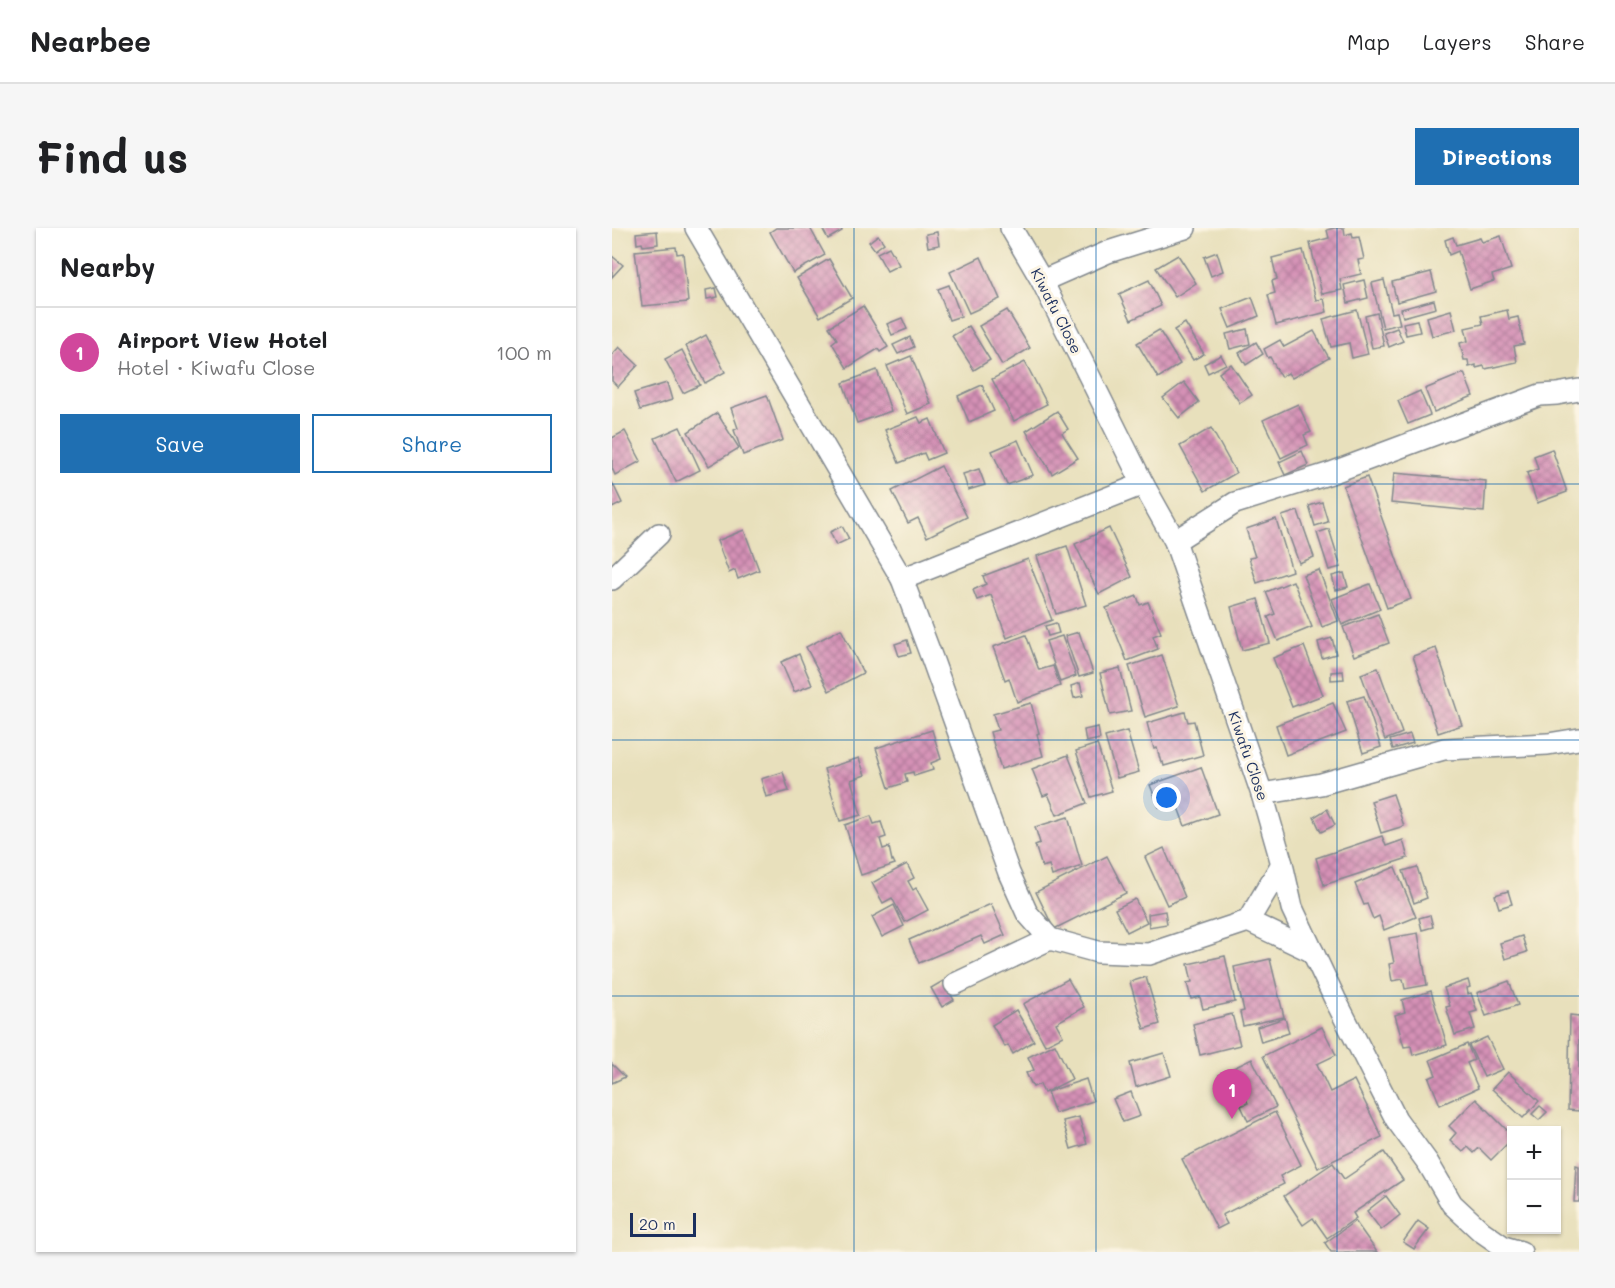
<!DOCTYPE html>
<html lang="en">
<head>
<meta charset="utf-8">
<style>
	:root { --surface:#fff; --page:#f6f6f6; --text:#202124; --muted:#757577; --line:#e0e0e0; --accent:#1f6fb2 }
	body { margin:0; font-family:Mali,sans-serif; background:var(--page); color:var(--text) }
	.controls { position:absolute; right:18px; bottom:18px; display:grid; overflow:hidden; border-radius:0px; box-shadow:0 2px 4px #0004 }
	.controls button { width:54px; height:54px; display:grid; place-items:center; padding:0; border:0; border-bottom:2px solid var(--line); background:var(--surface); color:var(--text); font:30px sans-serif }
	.scale { position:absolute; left:18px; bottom:15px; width:66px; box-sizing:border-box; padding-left:6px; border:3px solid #1b2f5e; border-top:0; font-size:16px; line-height:21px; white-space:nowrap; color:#1b2f5e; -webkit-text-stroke:4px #fcf5e5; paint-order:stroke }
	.you { position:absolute; left:555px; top:570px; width:21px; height:21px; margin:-15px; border:4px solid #fff; border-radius:50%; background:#1a73e8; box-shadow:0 0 0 9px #1a73e833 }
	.badge { display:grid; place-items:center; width:39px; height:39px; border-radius:50%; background:var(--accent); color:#fff; font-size:20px; font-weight:700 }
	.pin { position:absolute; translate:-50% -50px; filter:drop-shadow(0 2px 3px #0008) }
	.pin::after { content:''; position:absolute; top:32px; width:21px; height:18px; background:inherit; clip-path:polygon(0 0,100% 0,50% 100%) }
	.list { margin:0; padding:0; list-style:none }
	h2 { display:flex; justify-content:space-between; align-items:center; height:78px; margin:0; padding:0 24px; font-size:26px }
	h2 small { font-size:20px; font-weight:400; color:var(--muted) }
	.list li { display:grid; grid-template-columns:39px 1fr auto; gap:18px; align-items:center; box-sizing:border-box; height:90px; padding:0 24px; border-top:2px solid var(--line) }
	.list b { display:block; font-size:22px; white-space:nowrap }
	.list p { margin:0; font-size:20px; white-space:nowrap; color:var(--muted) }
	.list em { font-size:20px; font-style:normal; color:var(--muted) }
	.actions { display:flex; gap:12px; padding:18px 24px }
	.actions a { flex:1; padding:14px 0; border:2px solid var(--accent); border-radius:0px; text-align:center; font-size:21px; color:var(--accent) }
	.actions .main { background:var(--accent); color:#fff }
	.map { position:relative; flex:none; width:967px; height:1024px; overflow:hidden; border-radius:0px }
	header { display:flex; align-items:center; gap:36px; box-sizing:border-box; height:84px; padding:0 30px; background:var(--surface); border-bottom:2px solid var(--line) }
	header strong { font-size:28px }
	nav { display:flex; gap:33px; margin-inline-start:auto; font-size:21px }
	.intro { display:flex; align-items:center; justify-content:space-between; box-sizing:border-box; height:144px; padding:0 36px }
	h1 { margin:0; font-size:42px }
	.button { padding:15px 27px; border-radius:0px; background:var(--accent); color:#fff; font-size:21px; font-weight:700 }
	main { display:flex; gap:36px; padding:0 36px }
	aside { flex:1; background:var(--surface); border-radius:0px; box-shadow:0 2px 4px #0004 }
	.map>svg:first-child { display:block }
</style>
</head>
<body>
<header>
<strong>Nearbee</strong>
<nav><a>Map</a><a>Layers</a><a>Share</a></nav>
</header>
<div class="intro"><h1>Find us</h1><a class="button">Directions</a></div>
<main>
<aside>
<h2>Nearby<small></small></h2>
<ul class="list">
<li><span class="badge" style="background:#d1479c">1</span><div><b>Airport View Hotel</b><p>Hotel · Kiwafu Close</p></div><em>100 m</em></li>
</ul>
<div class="actions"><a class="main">Save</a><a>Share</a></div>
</aside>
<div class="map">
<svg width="967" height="1024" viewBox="0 0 967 1024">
	<defs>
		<pattern id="building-cross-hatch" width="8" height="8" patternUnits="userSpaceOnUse" patternTransform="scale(1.5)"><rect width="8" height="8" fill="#d591b6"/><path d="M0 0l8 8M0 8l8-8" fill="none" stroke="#ac7797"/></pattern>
	</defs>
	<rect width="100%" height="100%" fill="#fcf5e5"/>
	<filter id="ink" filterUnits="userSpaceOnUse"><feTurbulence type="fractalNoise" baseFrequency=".0167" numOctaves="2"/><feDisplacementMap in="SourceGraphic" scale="12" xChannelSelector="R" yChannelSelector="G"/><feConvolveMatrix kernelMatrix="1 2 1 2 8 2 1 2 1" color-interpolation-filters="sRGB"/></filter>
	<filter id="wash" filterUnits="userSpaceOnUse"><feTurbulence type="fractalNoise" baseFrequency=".008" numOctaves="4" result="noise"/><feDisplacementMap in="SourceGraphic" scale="24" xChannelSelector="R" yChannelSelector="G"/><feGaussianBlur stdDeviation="1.35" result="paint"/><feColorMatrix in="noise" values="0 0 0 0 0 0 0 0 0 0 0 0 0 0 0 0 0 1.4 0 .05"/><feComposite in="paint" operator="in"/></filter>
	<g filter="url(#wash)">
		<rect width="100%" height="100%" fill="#e8e0bc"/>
		<g id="blocks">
			<g fill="url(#building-cross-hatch)">
				<polygon points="164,0 198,0 213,27 181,45 158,4"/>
				<polygon points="210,0 229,0 230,3 216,11"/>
				<polygon points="722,0 732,0 733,7 740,5 741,10 747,9 752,31 746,32 749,46 728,51 730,62 710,66 698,15 717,10 715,2"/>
				<polygon points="45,3 46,16 31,18 30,15 25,16 24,5"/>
				<polygon points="325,4 327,17 316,19 314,6"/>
				<polygon points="266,7 272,15 263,22 257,14"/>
				<polygon points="889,8 899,41 880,47 882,53 858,61 846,23 837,27 833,12 841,9 844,17 868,10 870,14"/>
				<polygon points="64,19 65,26 71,25 76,74 30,78 23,23"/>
				<polygon points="277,19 287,37 275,43 265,25"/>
				<polygon points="691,22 704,72 712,71 715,84 664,97 656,67 663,65 660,53 665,51 660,30"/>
				<polygon points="605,24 611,43 599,48 592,29"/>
				<polygon points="566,27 584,55 563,69 544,40"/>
				<polygon points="0,28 11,37 0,49"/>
				<polygon points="369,29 388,71 357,85 338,44"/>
				<polygon points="217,31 240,70 208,89 185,50"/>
				<polygon points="819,44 824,63 785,74 780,54"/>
				<polygon points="537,52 549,78 519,92 507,66"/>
				<polygon points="752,52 756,70 736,75 732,57"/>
				<polygon points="772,52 780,85 785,84 788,96 771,100 760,55"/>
				<polygon points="337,57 349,88 337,92 326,61"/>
				<polygon points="104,60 106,69 95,71 94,62"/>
				<polygon points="640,69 647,88 618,100 610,81"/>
				<polygon points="822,72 824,80 791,89 789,81"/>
				<polygon points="251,78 276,119 268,124 266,121 235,140 220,115 225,111 217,99"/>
				<polygon points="395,82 418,120 390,137 367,98"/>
				<polygon points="745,82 756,126 740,130 737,115 719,119 711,91"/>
				<polygon points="839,82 844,102 820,108 815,89"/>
				<polygon points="895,82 897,91 906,89 912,116 902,118 905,134 873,141 872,138 864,140 864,137 857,139 856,132 852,132 848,115 856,113 853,100 871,96 869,88"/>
				<polygon points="765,85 772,118 760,120 753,88"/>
				<polygon points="290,90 295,101 280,107 275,96"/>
				<polygon points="805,92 808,104 794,107 791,95"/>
				<polygon points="573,95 592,126 581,132 562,102"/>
				<polygon points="357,98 378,132 362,142 340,108"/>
				<polygon points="785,100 791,113 777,119 772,105"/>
				<polygon points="635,101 638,116 618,121 614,106"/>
				<polygon points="547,102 568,136 546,150 525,115"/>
				<polygon points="702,103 717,130 680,150 676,145 669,149 658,129 656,130 652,121 668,112 672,119"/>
				<polygon points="94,107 113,144 93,155 74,118"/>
				<polygon points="298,109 302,119 286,126 281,117"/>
				<polygon points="644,114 651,126 634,137 627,125"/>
				<polygon points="7,119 26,137 6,159 0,153 0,127"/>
				<polygon points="70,122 88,157 71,165 53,131"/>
				<polygon points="609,127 614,136 596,145 592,136"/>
				<polygon points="299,128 319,176 295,186 275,138"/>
				<polygon points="413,134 435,176 402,193 380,151"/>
				<polygon points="619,136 640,167 628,175 607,145"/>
				<polygon points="265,142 279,183 245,195 231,155"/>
				<polygon points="852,145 861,168 822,184 813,161"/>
				<polygon points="572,154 587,174 567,190 551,170"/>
				<polygon points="55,155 60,172 28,182 22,165"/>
				<polygon points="370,157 382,183 357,194 346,168"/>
				<polygon points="808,163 818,187 796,196 786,173"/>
				<polygon points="155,167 171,212 131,227 122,202 126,200 119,180"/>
				<polygon points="686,176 699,204 692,207 696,217 669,230 651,192"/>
				<polygon points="445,183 456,201 450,205 466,230 440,246 414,203"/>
				<polygon points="105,185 127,220 97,238 76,204"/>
				<polygon points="306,189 309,195 318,191 332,225 315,232 312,225 287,235 273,202"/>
				<polygon points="68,199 88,242 64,254 43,210"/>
				<polygon points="599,200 624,245 593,263 568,218"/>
				<polygon points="13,203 29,233 3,247 0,240 0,210"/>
				<polygon points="406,212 421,247 395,257 380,223"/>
				<polygon points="940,221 955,264 925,275 915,245 926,241 922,228"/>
				<polygon points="690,223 696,237 673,247 667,234"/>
				<polygon points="329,238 355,289 315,309 306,290 296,295 280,263"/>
				<polygon points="367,241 373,257 356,262 351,246"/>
				<polygon points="782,245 874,253 872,284 779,275"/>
				<polygon points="755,249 799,371 775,380 731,258"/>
				<polygon points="0,254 10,275 0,280"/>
				<polygon points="710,274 716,294 703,298 697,278"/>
				<polygon points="686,283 702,329 687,335 670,288"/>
				<polygon points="664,291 680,343 645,355 637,330 643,329 634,301"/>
				<polygon points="230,298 237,311 224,317 218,304"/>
				<polygon points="497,300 520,349 487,366 463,316"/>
				<polygon points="717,301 729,339 717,342 705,305"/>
				<polygon points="132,302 147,342 126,351 123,342 117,345 105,313"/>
				<polygon points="455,318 474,377 444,386 425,328"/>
				<polygon points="416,331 440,392 395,410 379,367 365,372 361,362 374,356 371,348"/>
				<polygon points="707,342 726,393 710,399 691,347"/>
				<polygon points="732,345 736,359 724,362 720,348"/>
				<polygon points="681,353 700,399 666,413 656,389 663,386 654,364"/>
				<polygon points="758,356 768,381 730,397 720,371"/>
				<polygon points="525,368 528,377 536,374 549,405 541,408 546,421 515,433 494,380"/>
				<polygon points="646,371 658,415 630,422 619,379"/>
				<polygon points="766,386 777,415 742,428 731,399"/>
				<polygon points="444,395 447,405 436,408 433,398"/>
				<polygon points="229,401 251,445 217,463 194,419"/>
				<polygon points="467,404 481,445 467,449 453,408"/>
				<polygon points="414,407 427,442 441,438 448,458 405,474 397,450 393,452 381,419"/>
				<polygon points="450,408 464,448 448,454 434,413"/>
				<polygon points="720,410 724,426 710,430 706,414"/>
				<polygon points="295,412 299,425 287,428 283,416"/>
				<polygon points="692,418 711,467 680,479 661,430"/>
				<polygon points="824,420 850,497 826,505 801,428"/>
				<polygon points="187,426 200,457 182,464 169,434"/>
				<polygon points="550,427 567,478 533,489 517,438"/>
				<polygon points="508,440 519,483 498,487 488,445"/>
				<polygon points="766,440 790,505 773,512 749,446"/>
				<polygon points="731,443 732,451 719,452 719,444"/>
				<polygon points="468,455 471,468 462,470 459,458"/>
				<polygon points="752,468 769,519 751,525 735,473"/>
				<polygon points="419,475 427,505 425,506 431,528 389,541 378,504 386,502 381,486"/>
				<polygon points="721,475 734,504 674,527 664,497"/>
				<polygon points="573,484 576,494 582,493 591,527 552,538 551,534 549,535 545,520 542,521 535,495"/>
				<polygon points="486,499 488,511 474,514 472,502"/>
				<polygon points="320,502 329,531 319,535 321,542 302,548 301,544 293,546 295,554 277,560 264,520"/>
				<polygon points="515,503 527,544 505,550 493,509"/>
				<polygon points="798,506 801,515 781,521 778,512"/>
				<polygon points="485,516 500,563 479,569 464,523"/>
				<polygon points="456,527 475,575 445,587 436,566 431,568 420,541"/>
				<polygon points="247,530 253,547 239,552 249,587 228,593 212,541"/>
				<polygon points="589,539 606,586 573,598 564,574 547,579 538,557"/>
				<polygon points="171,544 177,563 154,569 149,551"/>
				<polygon points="781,566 792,598 769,605 759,573"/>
				<polygon points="715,581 723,597 709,604 702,589"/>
				<polygon points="259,588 262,596 269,594 274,609 268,611 271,621 277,619 280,633 281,632 283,636 249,647 233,597"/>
				<polygon points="456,589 470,638 440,648 437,637 430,639 423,617 428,615 423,599"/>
				<polygon points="770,608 774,618 791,612 796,630 712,657 704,630"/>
				<polygon points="552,620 573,669 555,677 533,629"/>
				<polygon points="495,628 514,665 442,701 424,664"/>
				<polygon points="295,636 302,650 296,653 301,662 304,660 316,682 293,694 280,670 271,675 260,655"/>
				<polygon points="783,639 804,689 772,702 767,688 761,691 755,676 752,677 743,656"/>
				<polygon points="805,639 815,670 802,675 791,643"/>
				<polygon points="896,663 900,676 887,680 883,667"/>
				<polygon points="523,671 535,694 515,704 503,681"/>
				<polygon points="379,676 393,707 373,716 369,708 307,735 297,712"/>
				<polygon points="282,677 292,698 270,709 260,689"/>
				<polygon points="553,683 555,696 537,699 536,686"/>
				<polygon points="818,687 821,699 810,702 807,690"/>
				<polygon points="806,705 815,757 793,761 791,751 780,753 777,736 782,735 777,710"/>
				<polygon points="910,708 915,724 893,731 888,715"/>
				<polygon points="613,728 623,774 591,781 588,769 579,771 575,755 580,754 576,736"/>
				<polygon points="658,731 672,789 631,798 628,784 632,783 622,739"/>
				<polygon points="534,749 548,796 532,801 518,754"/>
				<polygon points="456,751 472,779 444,795 451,808 433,817 411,776"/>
				<polygon points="856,752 858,759 855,760 856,766 859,765 865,783 858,785 863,801 843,807 834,779 838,778 832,760"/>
				<polygon points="331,753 342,772 330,779 319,760"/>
				<polygon points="897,753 906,777 874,788 865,765"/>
				<polygon points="819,763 835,817 801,827 799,818 792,819 783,787 793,784 790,772"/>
				<polygon points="404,782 422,813 401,826 396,817 393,819 380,797"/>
				<polygon points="620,786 628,817 588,827 581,796"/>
				<polygon points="958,787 967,788 967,883 956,882"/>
				<polygon points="673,790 677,805 649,814 645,799"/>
				<polygon points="710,799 724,827 705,836 718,864 742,852 770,909 706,940 651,828"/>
				<polygon points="875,809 891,841 872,849 857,817"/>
				<polygon points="443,816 460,851 432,865 428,856 421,859 414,845 422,842 416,829"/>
				<polygon points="855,816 862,832 855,835 866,860 828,877 817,850 824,847 818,832"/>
				<polygon points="552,825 559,848 524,859 518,835"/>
				<polygon points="640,831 664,879 636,893 629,878 636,875 633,868 620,874 607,847"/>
				<polygon points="0,836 13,849 0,855"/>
				<polygon points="896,844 927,873 911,890 880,861"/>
				<polygon points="474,851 481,873 443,885 435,864"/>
				<polygon points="519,864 528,888 511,894 501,871"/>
				<polygon points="864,871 900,907 900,911 879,932 867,920 862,925 856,919 851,924 838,912 844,905 837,898"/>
				<polygon points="928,878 935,884 927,892 920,886"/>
				<polygon points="663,884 689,937 668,948 672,956 610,987 615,996 605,1001 570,931"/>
				<polygon points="467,889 475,916 459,921 451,893"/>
				<polygon points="772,924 791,952 741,985 744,990 715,1010 701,990 691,997 672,968 721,935 732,951"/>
				<polygon points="964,937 967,938 967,974 962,974"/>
				<polygon points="774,968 788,987 769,1002 755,983"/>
				<polygon points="743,993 765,1024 719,1024 713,1015"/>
				<polygon points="806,993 817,1001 802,1021 791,1014"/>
			</g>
		</g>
	</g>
	<g filter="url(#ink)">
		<use href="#blocks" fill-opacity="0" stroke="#82888d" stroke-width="1.5"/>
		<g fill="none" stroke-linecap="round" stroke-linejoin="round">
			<g stroke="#82888d" stroke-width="24">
				<g id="street">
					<polyline points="84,0 290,351 321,433 397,645 415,685 438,711 486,724 537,726 636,693 670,636"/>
					<polyline points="399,0 430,53 531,256 563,313 650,566 670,636 680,680 723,771 784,891 816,935 840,976 869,1003 892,1019 909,1024"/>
					<polyline points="430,53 496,24 573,0"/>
					<polyline points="563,313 623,275 719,245 928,167 945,166 967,162"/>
					<polyline points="0,351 47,306"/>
					<polyline points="290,351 531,256"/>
					<polyline points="650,566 709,556 832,521 936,516 967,511"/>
					<polyline points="636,693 701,724"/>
					<polyline points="343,756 438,711"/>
				</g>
			</g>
			<use href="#street" stroke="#fff" stroke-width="21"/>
		</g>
	</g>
	<path fill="none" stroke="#1f6fb2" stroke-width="1.5" stroke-opacity="0.55" d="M242 0V1024M484 0V1024M725 0V1024M0 256H967M0 512H967M0 768H967"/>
	<g text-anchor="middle" stroke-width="6" stroke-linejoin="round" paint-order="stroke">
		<g font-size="15" fill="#1b2f5e" stroke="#fcf5e5">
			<text transform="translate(444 83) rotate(63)" y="5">Kiwafu Close</text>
			<text transform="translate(636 528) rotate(71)" y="5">Kiwafu Close</text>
		</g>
	</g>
</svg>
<div class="controls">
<button>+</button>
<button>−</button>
</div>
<div class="scale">20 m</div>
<div class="you"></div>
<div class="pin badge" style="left:620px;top:891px;background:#d1479c">1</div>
</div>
</main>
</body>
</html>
